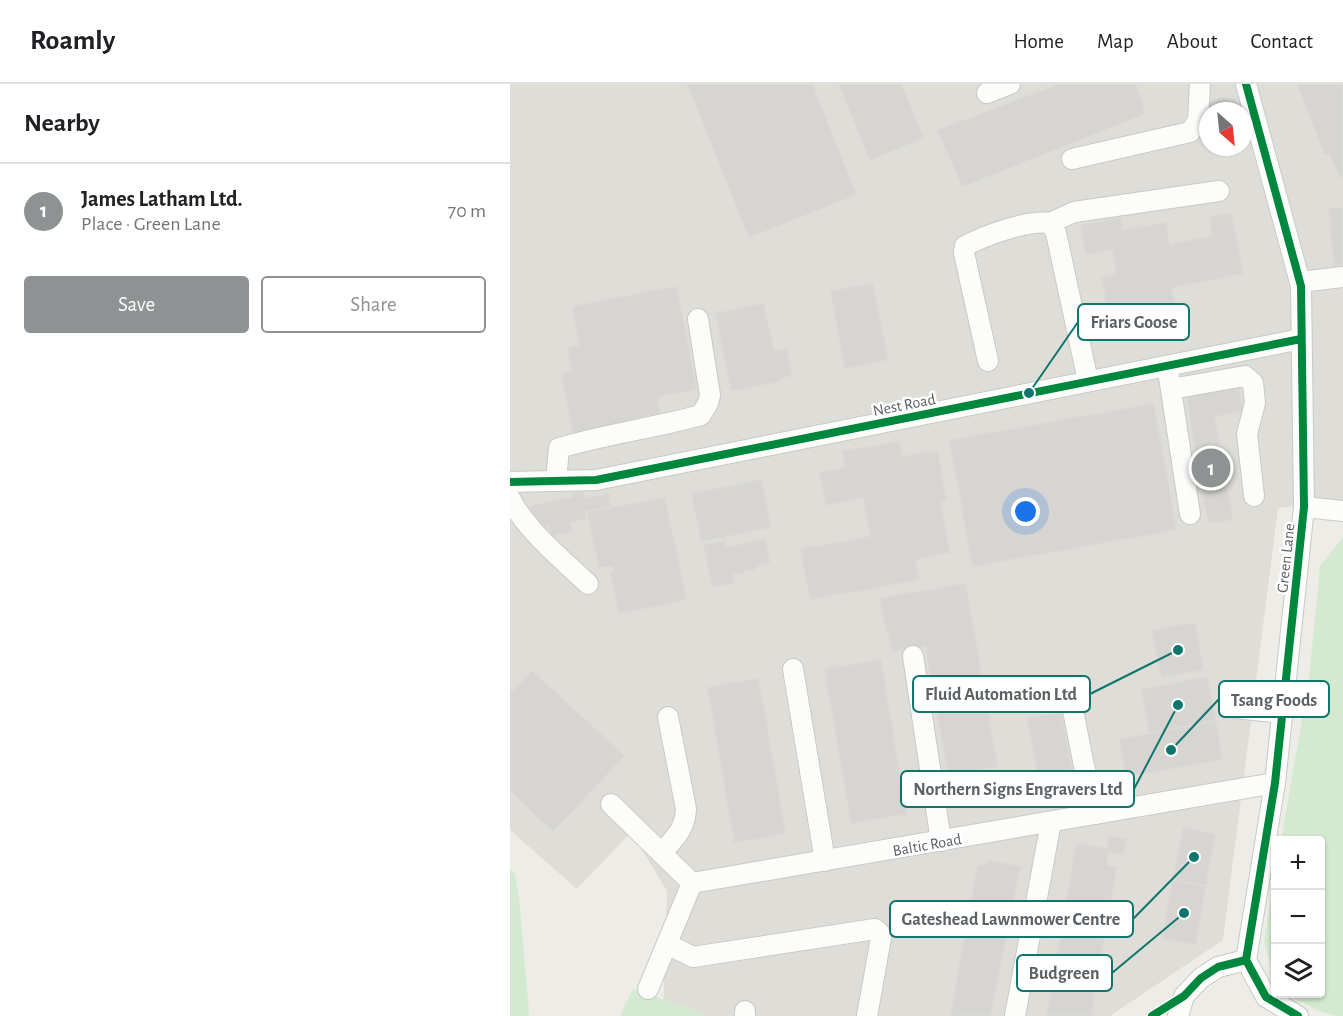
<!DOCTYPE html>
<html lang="en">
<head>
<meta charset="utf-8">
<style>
	:root { --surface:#fff; --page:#f6f6f6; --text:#202124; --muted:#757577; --line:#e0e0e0; --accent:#8f9293 }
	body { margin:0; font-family:"Alegreya Sans",sans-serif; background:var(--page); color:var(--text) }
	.controls { position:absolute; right:18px; bottom:18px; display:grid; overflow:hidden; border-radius:6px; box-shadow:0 2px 4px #0004 }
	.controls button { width:54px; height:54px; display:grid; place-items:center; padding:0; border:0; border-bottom:2px solid var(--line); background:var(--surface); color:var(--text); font:30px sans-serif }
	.compass { position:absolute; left:689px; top:18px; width:54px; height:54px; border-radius:50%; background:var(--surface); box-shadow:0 2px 4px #0004; rotate:153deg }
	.you { position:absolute; left:516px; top:428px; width:21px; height:21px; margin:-15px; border:4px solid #fff; border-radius:50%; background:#1a73e8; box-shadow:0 0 0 9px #1a73e833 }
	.badge { display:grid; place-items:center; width:39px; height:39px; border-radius:50%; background:var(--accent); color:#fff; font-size:20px; font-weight:700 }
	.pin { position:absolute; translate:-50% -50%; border:3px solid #fff; box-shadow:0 2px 6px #0006 }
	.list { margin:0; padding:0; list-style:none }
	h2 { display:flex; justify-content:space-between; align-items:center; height:78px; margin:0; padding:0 24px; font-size:26px }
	h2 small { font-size:20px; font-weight:400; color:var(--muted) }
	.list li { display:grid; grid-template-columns:39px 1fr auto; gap:18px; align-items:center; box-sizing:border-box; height:96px; padding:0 24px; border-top:2px solid var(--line) }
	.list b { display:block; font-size:22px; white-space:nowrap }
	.list p { margin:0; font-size:20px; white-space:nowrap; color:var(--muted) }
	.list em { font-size:20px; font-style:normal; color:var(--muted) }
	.actions { display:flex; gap:12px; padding:18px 24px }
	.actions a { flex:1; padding:14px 0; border:2px solid var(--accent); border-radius:6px; text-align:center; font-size:21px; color:var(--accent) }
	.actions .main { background:var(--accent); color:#fff }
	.icon { flex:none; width:33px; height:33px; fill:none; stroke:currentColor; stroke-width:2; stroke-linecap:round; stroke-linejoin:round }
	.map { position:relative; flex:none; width:833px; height:932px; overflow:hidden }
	header { display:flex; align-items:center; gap:36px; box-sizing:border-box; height:84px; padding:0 30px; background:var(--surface); border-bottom:2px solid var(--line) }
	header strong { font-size:28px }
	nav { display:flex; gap:33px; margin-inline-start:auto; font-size:21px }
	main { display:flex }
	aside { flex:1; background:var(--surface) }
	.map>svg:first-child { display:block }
</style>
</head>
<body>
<header>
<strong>Roamly</strong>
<nav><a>Home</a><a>Map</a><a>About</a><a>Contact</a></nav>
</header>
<main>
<aside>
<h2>Nearby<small></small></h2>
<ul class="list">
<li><span class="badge">1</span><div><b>James Latham Ltd.</b><p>Place · Green Lane</p></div><em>70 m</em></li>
</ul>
<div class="actions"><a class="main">Save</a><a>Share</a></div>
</aside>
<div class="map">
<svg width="833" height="932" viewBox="0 0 833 932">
	<rect width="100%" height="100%" fill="#edece7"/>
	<path fill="#deddd8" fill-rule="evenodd" d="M0 0H833V416L768 424 713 856 600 932H153L157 807 121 748 67 805 0 746ZM698 27H734V63H698Z"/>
	<g fill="#d4ead0">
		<path d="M833 453V932C813 932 794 919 777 910H810V756H771L799 595 810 482Z"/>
		<polygon points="0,785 5,790 9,813 19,928 18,932 0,932"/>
		<polygon points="765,792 765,894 754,858"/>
		<polygon points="123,905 194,929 194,932 110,932"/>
	</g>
	<g fill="#d6d5d2" stroke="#dcdbd6" stroke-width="1.5">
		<polygon points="177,0 303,0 347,111 239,154"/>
		<polygon points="328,0 392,0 414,54 360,77"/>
		<polygon points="548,0 626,0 636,30 452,103 427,46"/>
		<polygon points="787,0 833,0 833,93 830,94 819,70 814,71"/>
		<polygon points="833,123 833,181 824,182 818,124"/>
		<polygon points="722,128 734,190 662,204 668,232 601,245 591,193 606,190 602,166 576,171 570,141 611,133 613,146 656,138 660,160 702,151 699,132"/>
		<polygon points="363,198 379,276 335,285 320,207"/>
		<polygon points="167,202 187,306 148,313 151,332 63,350 51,289 62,287 57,264 69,261 62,222"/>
		<polygon points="254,219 264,266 277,264 282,292 269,295 268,298 221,307 205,229"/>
		<polygon points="729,303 734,327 705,333 723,436 698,440 676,312"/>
		<polygon points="644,319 667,446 462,483 439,356"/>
		<polygon points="390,357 393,372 428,366 437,417 431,419 440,469 406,476 410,496 300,516 290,465 360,452 353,414 315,422 309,388 335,383 332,367"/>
		<polygon points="252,395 261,444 191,458 181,409"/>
		<polygon points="73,406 75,414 98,409 101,422 76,428 78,435 61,438 63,448 40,452 38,442 34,443 33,439 23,441 19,422 62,413 62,409"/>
		<polygon points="155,413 177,516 109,530 100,489 104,487 103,482 89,484 76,428"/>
		<polygon points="256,454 260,479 247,482 247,485 223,491 226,499 202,504 193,461 215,456 216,463"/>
		<polygon points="456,499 488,683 438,692 415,562 382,568 378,549 376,549 369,514"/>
		<polygon points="685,538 694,586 651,594 642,546"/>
		<polygon points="371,575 397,730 341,740 314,585"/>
		<polygon points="22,586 115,672 43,748 0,707 0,609"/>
		<polygon points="698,592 706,637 639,649 631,605"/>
		<polygon points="249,594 276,750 224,759 197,603"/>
		<polygon points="552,628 563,692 529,698 517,634"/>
		<polygon points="706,637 713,676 616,693 609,655"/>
		<polygon points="487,694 492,715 455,723 451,701"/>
		<polygon points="673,743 706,750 696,802 662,796"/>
		<polygon points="599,751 617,755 614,771 599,769 597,781 607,783 581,932 536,932 566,759 597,764"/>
		<polygon points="479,776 511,782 481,932 440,932 467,781 474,781"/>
		<polygon points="662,796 696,802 686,861 652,855"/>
	</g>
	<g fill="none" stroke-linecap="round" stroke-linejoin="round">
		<g stroke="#c9c9c8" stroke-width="22">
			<g id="minor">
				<polyline points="736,0 791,202 794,423 765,699 736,876 756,913 788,932"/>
				<polyline points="477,9 500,0"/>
				<polyline points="562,75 680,48 688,37 690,0"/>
				<polyline points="540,139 564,128 709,107"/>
				<polyline points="790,198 833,193"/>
				<path d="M478 277 454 169 455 162C476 151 517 136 540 139L546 149 578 297"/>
				<polyline points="659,293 680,430"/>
				<polyline points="661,305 735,292 743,299 745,319 737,350 744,412"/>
				<path d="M46 397 49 364C96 350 144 344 191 331L198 319 200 311 188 235"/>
				<polyline points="0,398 86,396 791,255"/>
				<path d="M0 414C15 445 53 476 78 500"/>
				<polyline points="794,423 833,427"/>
				<polyline points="403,572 431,757"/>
				<polyline points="283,585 315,777"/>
				<polyline points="559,606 574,682 581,706 586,730"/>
				<polyline points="726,624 772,629"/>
				<polyline points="101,720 182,799"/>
				<path d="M151 769C164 755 175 746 176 725L158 633"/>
				<polyline points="157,860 183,873 365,845 369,848 371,854 357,932"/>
				<polyline points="138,905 182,799 765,699"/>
				<polyline points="235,927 235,932"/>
				<polyline points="505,932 541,738"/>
				<polyline points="668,932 674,912 691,894 708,883 736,876"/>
			</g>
		</g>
		<use href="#minor" stroke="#fcfcfb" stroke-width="20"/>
		<g stroke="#fff" stroke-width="11">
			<g id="cycleway">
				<polyline points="736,0 791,202 794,423 765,699 736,876 756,913 788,932"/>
				<polyline points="0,398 86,396 791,255"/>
				<polyline points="642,932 674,912 691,894 708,883 736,876"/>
			</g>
		</g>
		<use href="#cycleway" stroke="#00873e" stroke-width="8"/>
	</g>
	<g text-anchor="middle" stroke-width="5" stroke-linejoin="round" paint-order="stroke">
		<g font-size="16" fill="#5c6166" stroke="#fff">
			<text transform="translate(394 320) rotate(-11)" y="6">Nest Road</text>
			<text transform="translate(775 474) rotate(-84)" y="6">Green Lane</text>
			<text transform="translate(417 760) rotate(-10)" y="6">Baltic Road</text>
		</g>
	</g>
	<path fill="none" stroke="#0f766e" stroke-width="2" d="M519 309L568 238M668 566L580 610M661 666L709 615M668 621L624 705M684 773L623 835M674 829L602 889"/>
	<g fill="#0f766e" stroke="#fff" stroke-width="2">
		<circle cx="519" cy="309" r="6"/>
		<circle cx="668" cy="566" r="6"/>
		<circle cx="661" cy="666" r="6"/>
		<circle cx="668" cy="621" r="6"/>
		<circle cx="684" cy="773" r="6"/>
		<circle cx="674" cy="829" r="6"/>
	</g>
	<g fill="#fff" stroke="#0f766e" stroke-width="2">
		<rect x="568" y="220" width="111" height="36" rx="6"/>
		<rect x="403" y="592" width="177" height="36" rx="6"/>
		<rect x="709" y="597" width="110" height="36" rx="6"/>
		<rect x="391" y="687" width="233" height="36" rx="6"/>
		<rect x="380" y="817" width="243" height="36" rx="6"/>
		<rect x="507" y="871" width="95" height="36" rx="6"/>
	</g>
	<g font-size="18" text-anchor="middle" font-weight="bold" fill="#5c6166">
		<text x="624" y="244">Friars Goose</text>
		<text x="491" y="616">Fluid Automation Ltd</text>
		<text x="764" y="622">Tsang Foods</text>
		<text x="508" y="711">Northern Signs Engravers Ltd</text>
		<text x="501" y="841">Gateshead Lawnmower Centre</text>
		<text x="554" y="895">Budgreen</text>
	</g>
</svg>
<div class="controls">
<button>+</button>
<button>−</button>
<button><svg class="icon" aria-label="layers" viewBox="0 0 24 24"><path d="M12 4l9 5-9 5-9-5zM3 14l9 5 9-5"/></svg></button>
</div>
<svg class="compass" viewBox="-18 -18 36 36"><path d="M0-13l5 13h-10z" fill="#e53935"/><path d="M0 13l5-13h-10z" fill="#757577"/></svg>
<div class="you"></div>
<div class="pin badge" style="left:701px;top:384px">1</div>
</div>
</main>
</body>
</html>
